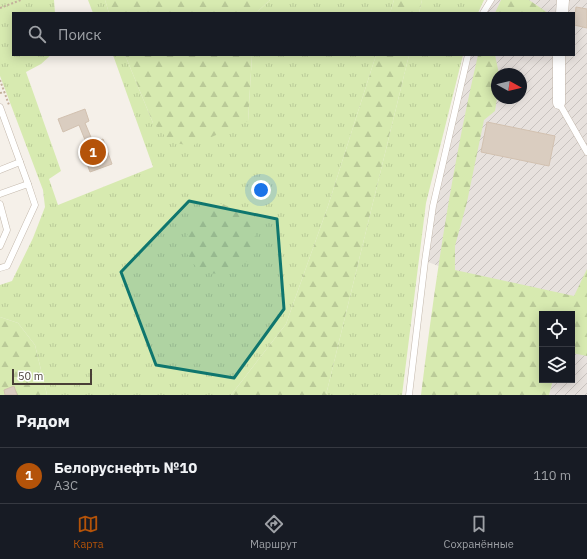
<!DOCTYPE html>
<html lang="ru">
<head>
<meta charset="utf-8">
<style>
	:root { --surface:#171b24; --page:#20242c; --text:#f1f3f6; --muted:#9ea1a6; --line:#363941; --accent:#b45309 }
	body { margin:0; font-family:"IBM Plex Sans",sans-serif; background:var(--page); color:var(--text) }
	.controls { position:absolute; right:12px; bottom:12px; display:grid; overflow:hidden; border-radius:0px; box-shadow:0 2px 10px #0003 }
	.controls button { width:36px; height:36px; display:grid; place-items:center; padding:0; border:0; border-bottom:1px solid var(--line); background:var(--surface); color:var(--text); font:20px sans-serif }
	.compass { position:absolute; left:491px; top:68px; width:36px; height:36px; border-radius:50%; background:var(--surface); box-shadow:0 2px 10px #0003; rotate:98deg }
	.scale { position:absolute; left:12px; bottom:10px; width:80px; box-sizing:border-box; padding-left:4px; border:2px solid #493f37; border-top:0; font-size:11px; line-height:14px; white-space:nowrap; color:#493f37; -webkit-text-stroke:3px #fff; paint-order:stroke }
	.you { position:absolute; left:261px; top:190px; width:14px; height:14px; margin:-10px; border:3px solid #fff; border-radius:50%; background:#1a73e8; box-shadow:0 0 0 6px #1a73e833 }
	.badge { display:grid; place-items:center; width:26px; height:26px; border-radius:50%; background:var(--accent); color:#fff; font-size:13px; font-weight:700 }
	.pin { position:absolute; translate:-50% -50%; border:2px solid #fff; box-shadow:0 1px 4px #0006 }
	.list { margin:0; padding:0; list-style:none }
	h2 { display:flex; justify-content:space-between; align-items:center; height:52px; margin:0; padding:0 16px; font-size:17px }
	h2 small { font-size:13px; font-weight:400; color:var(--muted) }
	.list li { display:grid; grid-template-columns:26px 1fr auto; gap:12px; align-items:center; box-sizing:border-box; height:56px; padding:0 16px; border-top:1px solid var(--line) }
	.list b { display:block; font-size:15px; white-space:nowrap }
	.list p { margin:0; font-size:13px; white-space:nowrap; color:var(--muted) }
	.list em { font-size:13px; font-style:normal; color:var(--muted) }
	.icon { flex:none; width:22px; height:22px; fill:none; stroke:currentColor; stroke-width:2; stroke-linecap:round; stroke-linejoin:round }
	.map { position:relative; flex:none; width:587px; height:395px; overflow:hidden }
	.search { position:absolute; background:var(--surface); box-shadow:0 2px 10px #0003; left:12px; right:12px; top:12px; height:44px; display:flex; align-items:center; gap:10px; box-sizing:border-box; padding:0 14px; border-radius:0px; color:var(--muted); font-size:15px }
	.sheet { height:108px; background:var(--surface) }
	nav { display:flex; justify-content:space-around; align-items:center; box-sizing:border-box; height:56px; border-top:1px solid var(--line); background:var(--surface); font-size:11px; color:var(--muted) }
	nav a { display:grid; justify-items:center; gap:2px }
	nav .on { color:var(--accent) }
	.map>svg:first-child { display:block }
</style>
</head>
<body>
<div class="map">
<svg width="587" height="395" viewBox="0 0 587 395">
	<defs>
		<pattern id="industrial-furrows" width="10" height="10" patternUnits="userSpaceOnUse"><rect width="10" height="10" fill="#e7e1dd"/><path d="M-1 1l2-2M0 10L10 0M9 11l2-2" fill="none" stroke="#c8c2be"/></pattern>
		<pattern id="grass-tufts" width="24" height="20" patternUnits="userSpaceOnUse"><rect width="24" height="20" fill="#d7eab0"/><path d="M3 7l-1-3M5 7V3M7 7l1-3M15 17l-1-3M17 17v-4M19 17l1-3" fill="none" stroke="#baca98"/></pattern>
		<pattern id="forest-firs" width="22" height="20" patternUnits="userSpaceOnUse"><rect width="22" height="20" fill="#d7eab0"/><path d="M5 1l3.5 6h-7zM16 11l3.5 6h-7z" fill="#baca98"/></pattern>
	</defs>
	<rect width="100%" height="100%" fill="#f5f0e9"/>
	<path fill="url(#industrial-furrows)" fill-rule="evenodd" d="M491 0H587V395H549L553 380H572V314L425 261 433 206 468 55H574V13H483ZM497 74H521V98H497Z"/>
	<g fill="url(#grass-tufts)">
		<polygon points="0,0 54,0 55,13 13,13 13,55 51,55 41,64 26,72 61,171 49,179 58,205 153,167 113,55 125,55 153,123 248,121 252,55 376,55 328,206 286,324 231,395 47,395 35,345 18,323 0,317 0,285 12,281 33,238 45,207 43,190 0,76"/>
		<polygon points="88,0 105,0 109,13 93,13"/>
		<polygon points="270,0 394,0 390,13 256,13"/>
		<polygon points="422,0 484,0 478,13 419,13"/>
		<polygon points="409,55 463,55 426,203 402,395 326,395"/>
	</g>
	<g fill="url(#forest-firs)">
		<polygon points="105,0 270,0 256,13 109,13"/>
		<polygon points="394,0 422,0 419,13 390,13"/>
		<polygon points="501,0 529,0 548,13 495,13"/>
		<polygon points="125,55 252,55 248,121 191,146 171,142 153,123"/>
		<polygon points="376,55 409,55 326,395 231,395 286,324 328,206"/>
		<path d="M478 55H495L499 74H497V98L495 111 484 120 467 202 455 246V270L574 296 587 269V356L572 353V314H542V380H553L549 395H421C435 281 452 167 478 55Z"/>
		<path d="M214 202C228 205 253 215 255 232 256 239 253 249 252 257 230 275 225 278 198 270 194 264 190 259 187 253 180 233 201 213 214 202Z"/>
		<polygon points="0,317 18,323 35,345 47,395 0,395"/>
	</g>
	<g fill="#dacdc0" stroke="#d2c1b0">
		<polygon points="576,7 587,9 587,28 574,25"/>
		<polygon points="85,109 89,121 85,123 93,142 87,145 79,125 63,132 58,119"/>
		<polygon points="487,122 555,136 549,166 481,152"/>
		<polygon points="103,139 112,164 90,172 81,147"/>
		<polygon points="14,386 17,395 5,395 4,390"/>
	</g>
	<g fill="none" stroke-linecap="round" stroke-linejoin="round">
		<g stroke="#c4b9ad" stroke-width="7">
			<g id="service">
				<polyline points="483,13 491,0"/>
				<polyline points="559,103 587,152"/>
				<polyline points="0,107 20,162 0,170"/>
				<polyline points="0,194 28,184 20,162"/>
				<polyline points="0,204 7,230 0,246"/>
				<polyline points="0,268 7,266 35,205 28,184"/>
				<polyline points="409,395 425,261 433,206 468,55"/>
			</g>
		</g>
		<g stroke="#c4b9ad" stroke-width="13">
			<g id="minor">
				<polyline points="562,13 563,0"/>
				<polyline points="559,103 559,55"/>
			</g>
		</g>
		<g stroke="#c3b09b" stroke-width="2" stroke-dasharray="2 2" stroke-linecap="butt">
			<polyline points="0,8 21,0"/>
			<polyline points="0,80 9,105"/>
			<polyline points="0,93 5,92"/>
		</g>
		<use href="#service" stroke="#fff" stroke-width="6"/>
		<use href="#minor" stroke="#fff" stroke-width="12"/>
	</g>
	<path fill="#0f766e" fill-opacity="0.2" stroke="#0f766e" stroke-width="3" stroke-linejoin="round" d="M189 201 277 219 284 309 234 378 156 365 121 272Z"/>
</svg>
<div class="controls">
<button><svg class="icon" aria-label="locate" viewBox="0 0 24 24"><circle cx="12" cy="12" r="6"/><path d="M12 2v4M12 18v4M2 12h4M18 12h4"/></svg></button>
<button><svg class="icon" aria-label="layers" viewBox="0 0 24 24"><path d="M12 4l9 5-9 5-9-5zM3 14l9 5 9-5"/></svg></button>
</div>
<svg class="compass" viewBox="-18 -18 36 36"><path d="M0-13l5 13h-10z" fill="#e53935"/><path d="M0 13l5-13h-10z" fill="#9ea1a6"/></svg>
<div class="scale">50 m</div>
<div class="you"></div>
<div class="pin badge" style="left:93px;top:152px">1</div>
<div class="search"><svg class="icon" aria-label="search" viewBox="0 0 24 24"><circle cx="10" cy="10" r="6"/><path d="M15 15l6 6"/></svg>Поиск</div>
</div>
<section class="sheet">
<h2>Рядом<small></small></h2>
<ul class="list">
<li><span class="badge">1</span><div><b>Белоруснефть №10</b><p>АЗС</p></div><em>110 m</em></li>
</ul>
</section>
<nav>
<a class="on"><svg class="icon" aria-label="map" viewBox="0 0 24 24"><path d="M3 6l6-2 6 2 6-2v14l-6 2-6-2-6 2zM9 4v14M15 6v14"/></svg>Карта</a>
<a><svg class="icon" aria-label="directions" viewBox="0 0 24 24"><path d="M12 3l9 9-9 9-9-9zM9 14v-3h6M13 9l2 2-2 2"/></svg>Маршрут</a>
<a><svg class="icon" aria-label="saved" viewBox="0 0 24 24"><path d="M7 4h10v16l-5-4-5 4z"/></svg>Сохранённые</a>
</nav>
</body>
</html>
